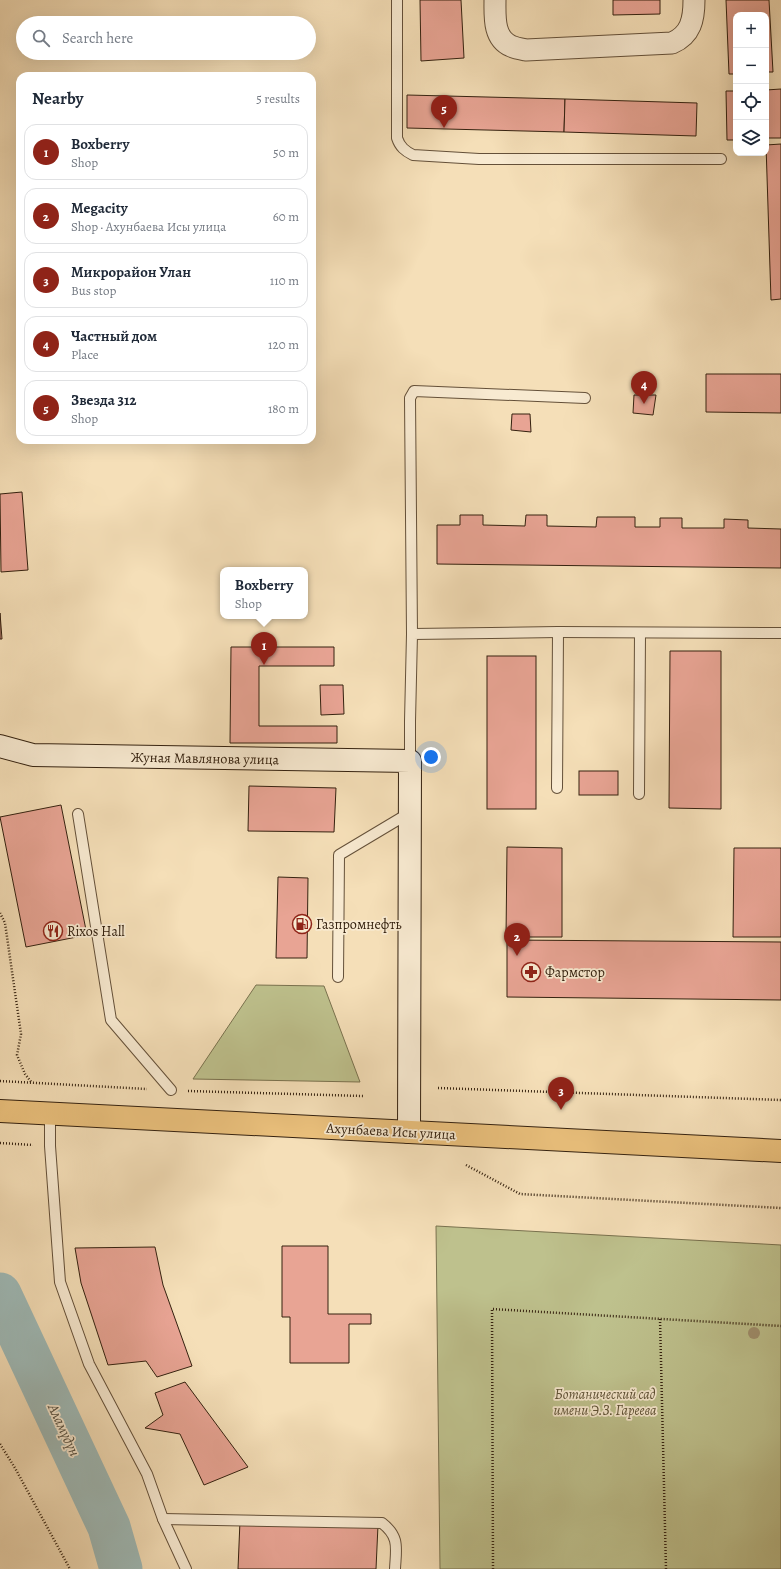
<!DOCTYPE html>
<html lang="en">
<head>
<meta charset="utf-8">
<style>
	:root { --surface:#fff; --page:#f2f2f3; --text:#1f2937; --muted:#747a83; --line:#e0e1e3; --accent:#8f2418 }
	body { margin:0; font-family:Alegreya,serif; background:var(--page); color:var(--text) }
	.controls { position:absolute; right:12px; top:12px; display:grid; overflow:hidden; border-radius:8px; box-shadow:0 4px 16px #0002 }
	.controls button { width:36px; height:36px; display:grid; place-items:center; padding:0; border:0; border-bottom:1px solid var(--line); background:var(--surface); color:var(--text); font:20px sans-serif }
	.you { position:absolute; left:431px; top:757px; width:14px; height:14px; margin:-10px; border:3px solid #fff; border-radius:50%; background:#1a73e8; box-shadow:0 0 0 6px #1a73e833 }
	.badge { display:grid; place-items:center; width:26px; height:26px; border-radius:50%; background:var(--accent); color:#fff; font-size:13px; font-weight:700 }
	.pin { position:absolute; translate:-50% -33px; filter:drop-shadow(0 1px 2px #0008) }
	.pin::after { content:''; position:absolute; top:21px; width:14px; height:12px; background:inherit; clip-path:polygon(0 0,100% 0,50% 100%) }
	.popup { position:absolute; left:220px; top:567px; width:88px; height:52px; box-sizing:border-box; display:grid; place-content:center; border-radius:8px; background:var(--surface); filter:drop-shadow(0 1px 3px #0005); font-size:13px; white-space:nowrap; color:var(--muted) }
	.popup b { font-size:15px; color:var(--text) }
	.popup::after { content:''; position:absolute; left:50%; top:100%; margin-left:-8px; border:8px solid transparent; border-top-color:var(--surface) }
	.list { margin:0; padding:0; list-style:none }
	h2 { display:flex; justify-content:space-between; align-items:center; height:52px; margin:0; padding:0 16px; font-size:17px }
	h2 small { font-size:13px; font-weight:400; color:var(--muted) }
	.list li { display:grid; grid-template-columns:26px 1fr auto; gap:12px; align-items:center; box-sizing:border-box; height:56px; margin:0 8px 8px; padding:0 8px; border:1px solid var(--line); border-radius:12px }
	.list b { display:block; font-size:15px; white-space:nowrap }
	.list p { margin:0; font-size:13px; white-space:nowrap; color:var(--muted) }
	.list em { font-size:13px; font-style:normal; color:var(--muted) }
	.icon { flex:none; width:22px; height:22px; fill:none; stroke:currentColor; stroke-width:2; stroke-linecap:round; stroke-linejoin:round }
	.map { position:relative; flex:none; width:781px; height:1569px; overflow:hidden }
	.search { position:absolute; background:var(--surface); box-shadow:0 4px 16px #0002; left:16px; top:16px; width:300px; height:44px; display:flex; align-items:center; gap:10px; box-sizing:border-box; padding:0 14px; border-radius:22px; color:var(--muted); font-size:15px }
	.panel { position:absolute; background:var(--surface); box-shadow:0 4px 16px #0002; left:16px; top:72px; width:300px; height:372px; border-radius:12px }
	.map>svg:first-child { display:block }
</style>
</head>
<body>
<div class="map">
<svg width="781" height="1569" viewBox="0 0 781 1569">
	<rect width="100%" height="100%" fill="#f5dfb8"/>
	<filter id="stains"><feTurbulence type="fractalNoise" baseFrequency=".005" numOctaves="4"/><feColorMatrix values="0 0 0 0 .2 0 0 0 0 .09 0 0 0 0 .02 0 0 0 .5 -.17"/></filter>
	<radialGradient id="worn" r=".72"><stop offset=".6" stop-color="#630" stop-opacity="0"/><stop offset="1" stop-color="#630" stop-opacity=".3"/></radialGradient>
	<g fill="#bec18d" stroke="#79714e">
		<polygon points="256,985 324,986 360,1082 193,1079"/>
		<polygon points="436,1226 781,1245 781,1569 440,1569"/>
	</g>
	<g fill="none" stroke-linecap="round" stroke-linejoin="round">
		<polyline stroke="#9fbab7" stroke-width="43" points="0,1294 109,1527 121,1569"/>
	</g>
	<g fill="#e8a494" stroke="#34210f">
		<polygon points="420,0 461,0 464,58 421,61"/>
		<polygon points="613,0 660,0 660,14 613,15"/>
		<polygon points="726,0 769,0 773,72 766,72 766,15 736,15 736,74 729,74"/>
		<polygon points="781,89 781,138 766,138 766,90"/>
		<polygon points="726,91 736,91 736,140 727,140"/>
		<polygon points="407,95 565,99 564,132 407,128"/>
		<polygon points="565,99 697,103 696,136 564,132"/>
		<polygon points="781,144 781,299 771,300 766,145"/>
		<polygon points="706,374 781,374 781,413 706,412"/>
		<polygon points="634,395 656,395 653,415 633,413"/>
		<polygon points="512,414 530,414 531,432 511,430"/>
		<polygon points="22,492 28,570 1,572 0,494"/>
		<polygon points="460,515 483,515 483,525 525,526 526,515 547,515 547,526 596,527 597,517 635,517 635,527 660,527 660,518 682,518 682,528 724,528 724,519 748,520 748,528 781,529 781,568 437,564 437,525 460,525"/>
		<polygon points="0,613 2,639 0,639"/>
		<polygon points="231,647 334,647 334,666 259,666 259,726 337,726 337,743 230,743"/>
		<polygon points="670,651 721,651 721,809 669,808"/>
		<rect x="487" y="656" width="49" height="153"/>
		<polygon points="320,685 343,685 344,714 321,715"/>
		<rect x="579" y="771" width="39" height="24"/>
		<polygon points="249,786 336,788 334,832 248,831"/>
		<polygon points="61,805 87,935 26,947 0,817"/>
		<polygon points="507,847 562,848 562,937 506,937"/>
		<polygon points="734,848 781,848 781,937 733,937"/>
		<polygon points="278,877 308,878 307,958 276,958"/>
		<polygon points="507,940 781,942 781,1000 507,997"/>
		<polygon points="282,1246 328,1246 328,1314 371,1314 371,1324 349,1324 349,1363 290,1363 290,1317 282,1317"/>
		<polygon points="155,1247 163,1285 192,1366 157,1377 146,1361 108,1365 81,1283 75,1248"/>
		<polygon points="185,1382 248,1467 204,1485 180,1434 145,1428 163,1415 155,1393"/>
		<polygon points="240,1521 378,1525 376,1569 238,1569"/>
	</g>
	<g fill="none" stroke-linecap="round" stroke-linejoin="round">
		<g stroke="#645039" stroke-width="12">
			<g id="lane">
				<path d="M397 0V138C400 147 405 151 413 155L479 159H721"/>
				<polyline points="412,634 410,398 414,391 585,398"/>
				<polyline points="410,761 410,721 412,634 558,632 781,633"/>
				<polyline points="557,788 558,632"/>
				<polyline points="639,794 640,633"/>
				<polyline points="78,814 111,1020 171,1090"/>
				<polyline points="338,977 339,855 411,812"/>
				<polyline points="50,1113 50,1146 60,1282 89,1364 147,1474 163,1519 186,1569"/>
				<path d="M163 1519 382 1523C400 1537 396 1548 395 1569"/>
			</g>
		</g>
		<g stroke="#645039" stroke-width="23">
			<path id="street" d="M495 0C495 16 493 38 511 46 515 48 521 49 526 50L672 43C691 35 694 19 694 0"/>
		</g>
		<g stroke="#34210f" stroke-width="24">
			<polyline id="secondary" points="0,746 33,755 410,761 409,1132"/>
		</g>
		<g stroke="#34210f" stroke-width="24">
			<polyline id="primary" points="0,1111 781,1151"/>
		</g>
		<g stroke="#34210f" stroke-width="2.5" stroke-dasharray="1 2" stroke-linecap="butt">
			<polyline points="0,913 5,923 21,1034 17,1055 25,1074 32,1083"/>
			<polyline points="0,1081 147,1089"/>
			<polyline points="438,1088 781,1100"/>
			<polyline points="188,1091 363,1096"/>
			<polyline points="0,1143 33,1145"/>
			<polyline points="466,1165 520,1194 781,1208"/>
			<polyline points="660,1319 666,1569"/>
			<polyline points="0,1444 15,1468 70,1569"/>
			<polyline points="493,1569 492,1309 781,1326"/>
		</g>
		<use href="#lane" stroke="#f8ead1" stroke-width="10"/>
		<use href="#street" stroke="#f8ead1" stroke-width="21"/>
		<use href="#secondary" stroke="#f8ead1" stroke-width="22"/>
		<use href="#primary" stroke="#eac07c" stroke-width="22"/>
	</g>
	<circle fill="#a19170" cx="754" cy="1333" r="6"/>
	<defs>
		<g id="fuel-ring" transform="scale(1)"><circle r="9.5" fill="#f8ead1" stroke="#8f2418" stroke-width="1.5"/><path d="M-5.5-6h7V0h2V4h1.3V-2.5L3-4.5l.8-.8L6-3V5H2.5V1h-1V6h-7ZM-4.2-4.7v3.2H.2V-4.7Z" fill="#8f2418"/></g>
		<g id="restaurant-ring" transform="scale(1)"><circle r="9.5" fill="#f8ead1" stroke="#8f2418" stroke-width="1.5"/><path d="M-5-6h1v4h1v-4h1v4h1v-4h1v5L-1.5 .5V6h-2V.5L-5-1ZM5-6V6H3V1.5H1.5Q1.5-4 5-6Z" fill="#8f2418"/></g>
		<g id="pharmacy-ring" transform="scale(1)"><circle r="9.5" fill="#f8ead1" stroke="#8f2418" stroke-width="1.5"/><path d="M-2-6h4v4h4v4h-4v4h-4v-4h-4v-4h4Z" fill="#8f2418"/></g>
	</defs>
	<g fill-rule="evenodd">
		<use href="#fuel-ring" x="302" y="924"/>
		<use href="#restaurant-ring" x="53" y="931"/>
		<use href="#pharmacy-ring" x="531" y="972"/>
	</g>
	<g text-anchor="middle" stroke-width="3.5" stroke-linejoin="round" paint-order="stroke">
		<g font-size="14" fill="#34210f" stroke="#f8ead1">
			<text transform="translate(205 758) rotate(1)" y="5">Жуная Мавлянова улица</text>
			<text transform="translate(391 1131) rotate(3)" y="5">Ахунбаева Исы улица</text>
		</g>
		<g font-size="14" fill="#34210f" stroke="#f8ead1" text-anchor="start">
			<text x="316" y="929">Газпромнефть</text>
			<text x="67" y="936">Rixos Hall</text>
			<text x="545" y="977">Фармстор</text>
		</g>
		<g font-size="14" font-style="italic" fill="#5d5135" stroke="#f8ead1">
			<text x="605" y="1399">Ботанический сад<tspan x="605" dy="16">имени Э.З. Гареева</tspan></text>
		</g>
		<g font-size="15" font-style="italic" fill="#544f41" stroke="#f8ead1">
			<text transform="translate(64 1430) rotate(65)" y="5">Аламүдүн</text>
		</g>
	</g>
	<rect width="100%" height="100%" filter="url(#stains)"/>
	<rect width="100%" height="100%" fill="url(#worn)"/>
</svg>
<div class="controls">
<button>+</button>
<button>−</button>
<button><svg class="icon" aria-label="locate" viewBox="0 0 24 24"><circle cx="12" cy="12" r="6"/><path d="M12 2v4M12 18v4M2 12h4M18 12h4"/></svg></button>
<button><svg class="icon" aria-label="layers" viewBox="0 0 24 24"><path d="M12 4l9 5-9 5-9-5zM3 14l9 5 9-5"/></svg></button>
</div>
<div class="you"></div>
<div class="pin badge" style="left:264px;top:665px">1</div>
<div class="popup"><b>Boxberry</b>Shop</div>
<div class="pin badge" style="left:517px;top:956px">2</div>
<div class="pin badge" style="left:561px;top:1110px">3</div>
<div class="pin badge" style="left:644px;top:404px">4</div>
<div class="pin badge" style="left:444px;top:128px">5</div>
<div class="search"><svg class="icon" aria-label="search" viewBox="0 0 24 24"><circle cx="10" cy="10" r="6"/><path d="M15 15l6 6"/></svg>Search here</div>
<section class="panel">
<h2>Nearby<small>5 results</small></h2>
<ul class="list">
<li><span class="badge">1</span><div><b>Boxberry</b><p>Shop</p></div><em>50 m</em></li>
<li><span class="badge">2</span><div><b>Megacity</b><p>Shop · Ахунбаева Исы улица</p></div><em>60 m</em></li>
<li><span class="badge">3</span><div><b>Микрорайон Улан</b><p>Bus stop</p></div><em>110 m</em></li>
<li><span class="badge">4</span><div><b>Частный дом</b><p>Place</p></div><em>120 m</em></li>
<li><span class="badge">5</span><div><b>Звезда 312</b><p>Shop</p></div><em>180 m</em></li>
</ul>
</section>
</div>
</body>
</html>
